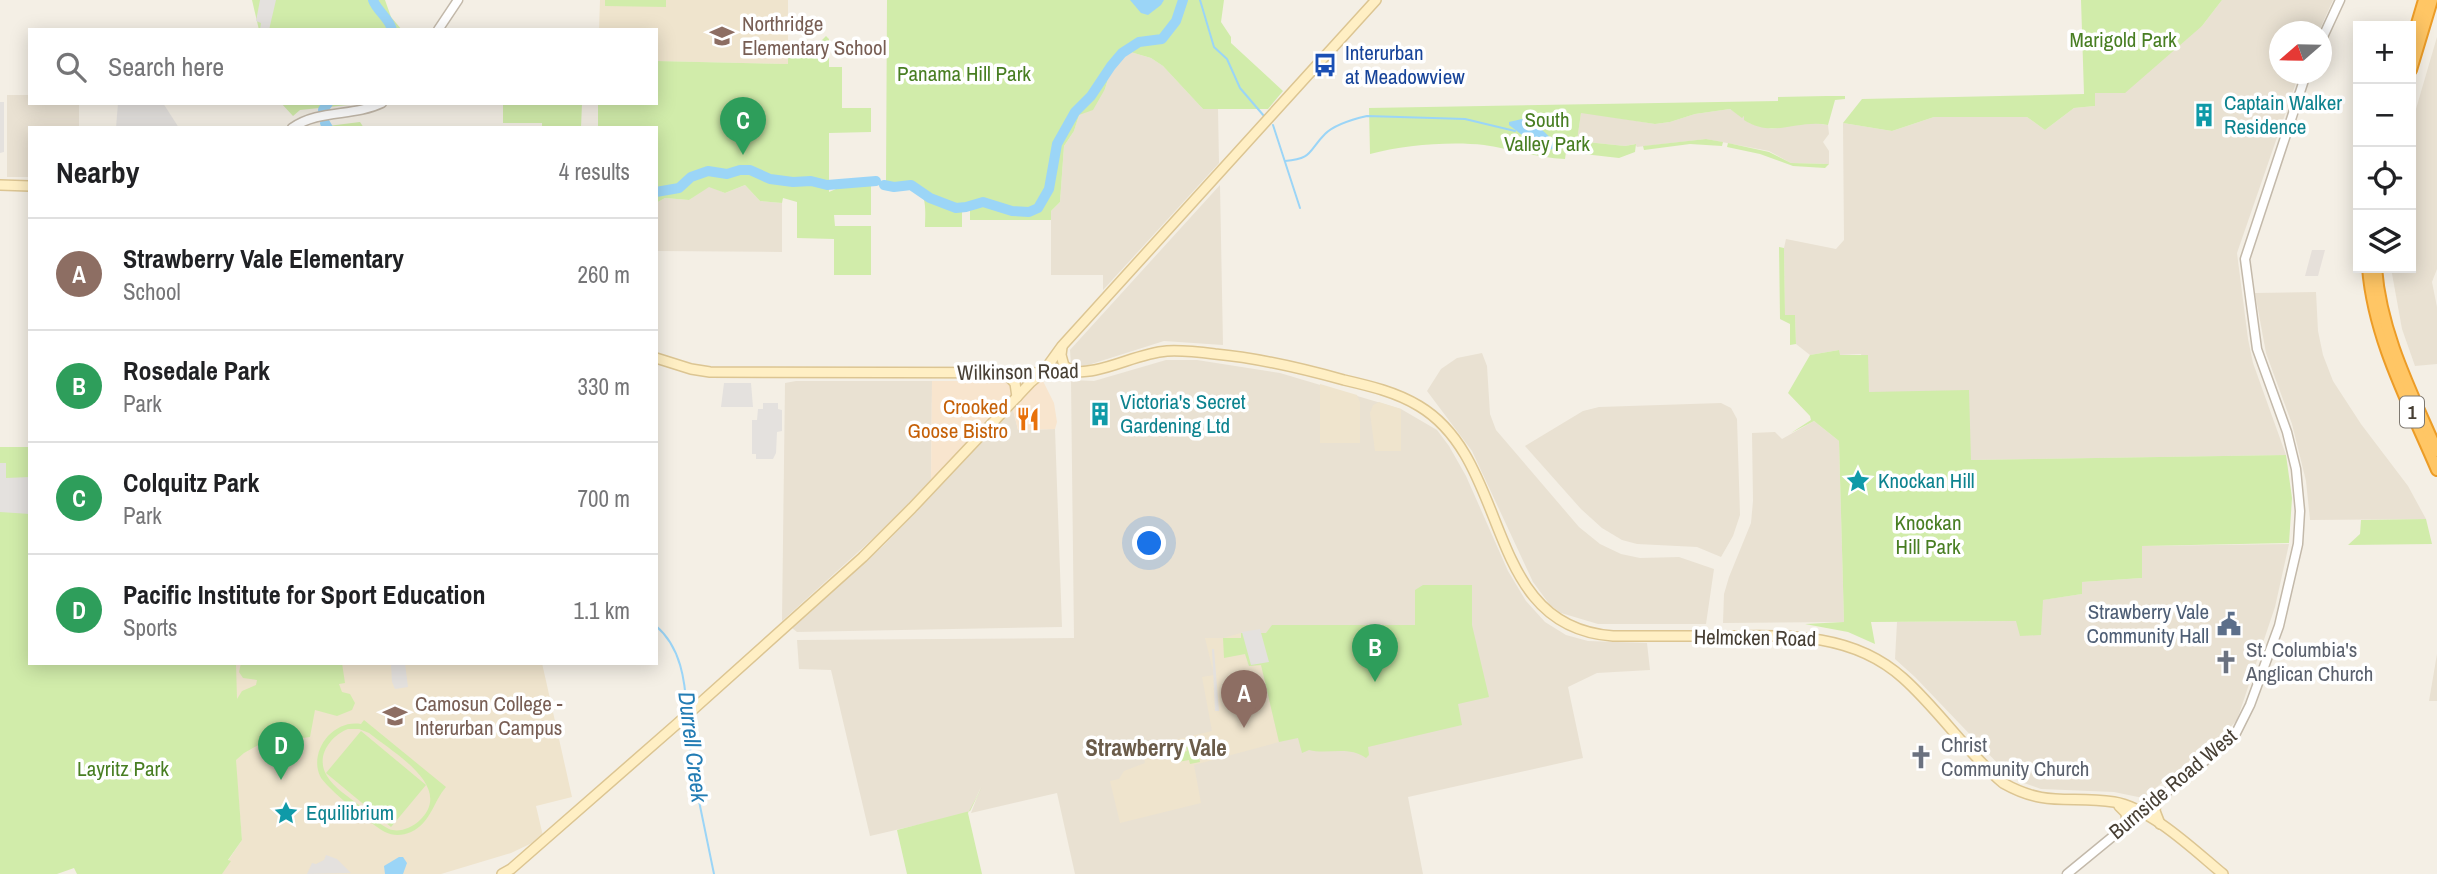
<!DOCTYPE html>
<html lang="en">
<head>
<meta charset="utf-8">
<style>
	:root { --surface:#fff; --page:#f2f2f2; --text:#202124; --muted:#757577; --line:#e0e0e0; --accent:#0b8043 }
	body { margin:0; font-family:"Archivo Narrow",sans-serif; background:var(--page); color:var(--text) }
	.controls { position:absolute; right:21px; top:21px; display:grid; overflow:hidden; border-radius:0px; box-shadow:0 4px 18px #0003 }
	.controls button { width:63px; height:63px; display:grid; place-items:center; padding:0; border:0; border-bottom:2px solid var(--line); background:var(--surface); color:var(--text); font:35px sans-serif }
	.compass { position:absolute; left:2269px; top:21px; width:63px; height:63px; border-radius:50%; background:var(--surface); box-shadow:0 4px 18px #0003; rotate:250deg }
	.you { position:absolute; left:1150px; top:544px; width:24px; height:24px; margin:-18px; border:5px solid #fff; border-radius:50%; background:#1a73e8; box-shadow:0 0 0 10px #1a73e833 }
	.badge { display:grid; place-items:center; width:46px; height:46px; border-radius:50%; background:var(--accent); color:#fff; font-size:23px; font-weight:700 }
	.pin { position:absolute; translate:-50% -58px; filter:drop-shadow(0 2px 4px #0008) }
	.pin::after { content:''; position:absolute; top:37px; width:24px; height:21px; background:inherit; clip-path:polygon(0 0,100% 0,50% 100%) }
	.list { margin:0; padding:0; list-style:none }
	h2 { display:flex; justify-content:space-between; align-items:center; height:91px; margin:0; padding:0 28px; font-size:30px }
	h2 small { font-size:23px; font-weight:400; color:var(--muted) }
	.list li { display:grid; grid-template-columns:46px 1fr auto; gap:21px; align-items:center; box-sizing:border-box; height:112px; padding:0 28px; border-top:2px solid var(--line) }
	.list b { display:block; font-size:26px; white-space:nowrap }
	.list p { margin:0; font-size:23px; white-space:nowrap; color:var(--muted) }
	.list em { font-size:23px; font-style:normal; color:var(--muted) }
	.icon { flex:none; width:38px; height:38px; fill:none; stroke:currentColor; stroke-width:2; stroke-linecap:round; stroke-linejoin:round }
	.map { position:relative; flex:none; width:2437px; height:874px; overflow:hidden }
	.search { position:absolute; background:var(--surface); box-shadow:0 4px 18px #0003; left:28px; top:28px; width:630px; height:77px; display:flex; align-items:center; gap:18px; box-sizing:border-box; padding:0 24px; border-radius:0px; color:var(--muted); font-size:26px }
	.panel { position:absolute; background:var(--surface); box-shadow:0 4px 18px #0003; left:28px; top:126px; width:630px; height:539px; border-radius:0px }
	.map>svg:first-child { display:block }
</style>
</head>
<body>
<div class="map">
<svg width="2437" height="874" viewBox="0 0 2437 874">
	<rect width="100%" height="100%" fill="#f4efe5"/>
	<g fill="#e9e1d2">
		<polygon points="2222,0 2333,0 2319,31 2280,32 2280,74 2299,74 2237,253 2248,339 2253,363 2286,455 1970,460 1869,392 1861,354 1839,355 1839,350 1810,355 1796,344 1795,315 1785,315 1784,248 1786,239 1836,249 1844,240 1843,123 1892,131 1934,117 2027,117 2045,130 2074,108 2095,106 2095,93 2202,26"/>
		<polygon points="2437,37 2437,269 2432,282 2437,307 2437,364 2415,366 2402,329 2391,268 2411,268 2411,126"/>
		<polygon points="1127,51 1151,58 1163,66 1203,109 1218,109 1219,163 1103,290 1103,275 1051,275 1051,211 1060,202 1064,146 1074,131 1079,115 1105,89 1110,72"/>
		<polygon points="7,95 30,95 30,103 79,103 79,128 30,128 30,177 7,177"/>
		<polygon points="1730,109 1742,117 1744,116 1749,123 1772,129 1808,122 1828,125 1829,134 1823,142 1829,151 1829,164 1791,163 1769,151 1706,139 1637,147 1635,144 1625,146 1577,141 1581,112 1655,124 1670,122 1695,114"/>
		<polygon points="745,185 760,201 782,203 782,252 656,251 656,203 665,198 689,200 709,186 725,193"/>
		<polygon points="1220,185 1223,345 1164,341 1085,366 1071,365 1070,350"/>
		<polygon points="2316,292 2318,331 2323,355 2333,381 2361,424 2408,486 2426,519 2310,520 2306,481 2292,424 2266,353 2255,293"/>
		<polygon points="1482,353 1487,366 1490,414 1496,430 1579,527 1600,544 1621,554 1640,558 1679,557 1714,569 1706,624 1598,624 1561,613 1550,605 1533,582 1472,451 1427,391 1441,369 1457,358"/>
		<polygon points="1166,360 1197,360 1280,373 1401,409 1437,430 1449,446 1466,476 1508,571 1526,601 1545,622 1566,635 1588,641 1647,643 1650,670 1597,673 1568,687 1583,758 1408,797 1423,874 1075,874 1057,793 971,813 981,787 970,811 960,815 870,836 831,670 799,669 797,640 1074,638 1071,380 1094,381"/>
		<polygon points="796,381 932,381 931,481 889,524 782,621 785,383"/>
		<polygon points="1721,403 1731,408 1737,419 1740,515 1733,536 1721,557 1697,547 1637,544 1622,540 1602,528 1581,509 1525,446 1583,411 1599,407"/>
		<polygon points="1013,410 1018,430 1055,429 1062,627 797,632 792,628 884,545"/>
		<polygon points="1814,421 1839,441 1844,622 1723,623 1724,594 1729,577 1751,523 1753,501 1752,433 1775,432 1782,439"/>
		<polygon points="2289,544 2275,607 2237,720 2226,732 2143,798 2114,792 2041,789 2021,782 2003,769 1915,677 1895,659 1897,622 2016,621 2042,600 2082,594 2082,582 2142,578 2142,546"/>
		<polygon points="2437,654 2437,701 2429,701"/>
	</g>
	<g fill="#f8e5ce">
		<polygon points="932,381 1007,381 1011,383 1013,394 931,481"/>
		<polygon points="1043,381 1054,403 1057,422 1055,429 1018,430 1013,410 1037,382"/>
	</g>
	<polygon fill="#e6e0da" points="2312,250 2325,250 2318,276 2305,276"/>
	<g fill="#efe4cd">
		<polygon points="600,0 788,0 788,64 656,61 656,30 599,30"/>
		<polygon points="1320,384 1357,395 1360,402 1360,443 1320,443"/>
		<polygon points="1379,402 1401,409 1401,451 1375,451 1370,413 1373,405"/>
		<polygon points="1241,633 1248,666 1261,665 1279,742 1194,765 1201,803 1120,823 1110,781 1119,779 1124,771 1145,763 1142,748 1212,731 1202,677 1214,675 1205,638 1223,638"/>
		<polygon points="236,663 542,663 572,797 536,806 543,836 532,843 511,853 441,874 219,874 242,840 236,769"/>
	</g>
	<g fill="#d1ecaa" fill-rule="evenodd">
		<polygon points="252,0 385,0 391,17 402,30 259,30"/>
		<polygon points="605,0 666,0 666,7 605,6"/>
		<path d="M887 0H1224L1221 22 1231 37V43L1283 91 1268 109H1203L1163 66 1151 58 1127 51 1110 72 1105 89 1093 110 1079 115 1074 131 1064 146 1060 202 1051 211V220H970V205L962 207V227H925C925 214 928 194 915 187 910 184 902 188 897 189L886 183Z"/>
		<polygon points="2081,0 2222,0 2202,26 2125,93 2095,93 2095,106 2074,108 2045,130 2027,117 1934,117 1892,131 1843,123 1862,99 2084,94"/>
		<polygon points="826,36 829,39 829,67 842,67 842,108 871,108 871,132 829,133 829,192 861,178 871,178 871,215 834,215 835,226 871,226 871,275 834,275 834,239 797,238 797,202 783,198 782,203 760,201 745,185 725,193 709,187 689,200 665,198 656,203 656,128 598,128 598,103 656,103 656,61 788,64 788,43 819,43"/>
		<path d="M1826 96H1845V99L1835 100 1828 125C1797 119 1773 139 1744 120V116L1742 118 1730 109 1695 114 1670 122 1655 124 1581 113 1577 141 1625 146 1636 144 1635 152 1619 158 1566 152 1565 159C1536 158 1512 149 1484 145 1451 141 1403 145 1370 154L1369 108 1778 101V97Z"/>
		<polygon points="281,103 367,103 300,110 293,116"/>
		<polygon points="503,103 582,103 581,128 542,128 542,123 503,123"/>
		<polygon points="360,122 364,128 312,128"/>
		<polygon points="1706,139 1723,142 1722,146 1690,144 1644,150 1643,146"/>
		<polygon points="1728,143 1769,152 1791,163 1829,164 1825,168 1793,166 1760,154 1727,147"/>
		<polygon points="1779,247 1784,248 1785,315 1795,315 1796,344 1790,345 1790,324 1780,319"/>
		<polygon points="1839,350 1840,355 1868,355 1869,392 1969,390 1971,460 2286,455 2292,498 2289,543 2142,546 2142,578 2082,582 2082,594 2043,600 2041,635 2020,636 2016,621 1871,622 1875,644 1848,632 1805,624 1844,622 1839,441 1814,421 1791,433 1811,420 1810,416 1788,393 1810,355"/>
		<polygon points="0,447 30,447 30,663 236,663 237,699 242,691 256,685 257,680 243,678 239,672 241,663 342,663 345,683 339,684 342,692 350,694 355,703 352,710 337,716 315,710 310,737 288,740 276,735 244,753 236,760 242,840 228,860 231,861 222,874 77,874 74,868 57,874 0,874"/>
		<polygon points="2426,519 2432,544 2348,545 2360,534 2361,520"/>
		<path d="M1423 585H1472V625L1489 697 1458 704 1462 725 1368 747 1369 755 1366 758C1348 745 1328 755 1309 750L1302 753 1298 738 1279 742 1261 665 1249 666 1245 654 1224 658 1223 638H1241V633H1266L1272 625H1415V590Z"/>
		<path d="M364 720 446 787C433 802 431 823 411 832 402 836 393 836 385 832 373 826 325 787 320 776 314 763 318 747 328 736 337 727 348 722 361 724ZM348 729H359L369 733C392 752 456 787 419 821 411 828 399 833 389 829 378 824 368 813 359 805 349 797 333 787 327 776 315 757 330 736 348 729Z"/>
		<polygon points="361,731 426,785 391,827 326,773"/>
		<polygon points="1196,745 1200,762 1190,764 1189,760 1178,762 1176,755 1187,751 1186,747"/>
		<polygon points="982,787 968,813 982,874 907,874 897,830 970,811"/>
	</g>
	<g fill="#e4e1de">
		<polygon points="260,0 276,0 269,30 260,30 261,23 256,21"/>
		<polygon points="0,102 4,102 4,152 0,153"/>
		<polygon points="118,103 163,103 179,128 116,128"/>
		<polygon points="724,383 751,383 753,407 721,407"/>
		<polygon points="763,403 778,403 778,409 782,410 782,431 777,432 776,453 773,459 756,459 756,454 752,454 752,420 757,420 758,409 763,409"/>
		<polygon points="0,463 6,463 6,478 30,477 30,514 0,512"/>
		<polygon points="1260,629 1269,662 1251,665 1242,632"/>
		<polygon points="1212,649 1214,649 1219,711 1215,711"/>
		<polygon points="405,663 408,687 395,689 392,682 391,665"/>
		<polygon points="326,855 337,859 351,873 307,874 312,863 316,864 324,860"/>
	</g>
	<g fill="#9bd5f7">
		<polygon points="1130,0 1164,0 1161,5 1148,15 1141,13"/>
		<path d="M1522 119C1535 123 1546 132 1555 143V148L1544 152 1509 125V122Z"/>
		<polygon points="399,857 403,857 407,863 403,874 385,874 384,866"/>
	</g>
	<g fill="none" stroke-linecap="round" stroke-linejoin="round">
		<g stroke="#9bd5f7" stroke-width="2">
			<polyline points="1200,0 1214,47 1227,59 1240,88 1264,116"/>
			<polyline points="1273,125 1300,208"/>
			<path d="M1285 161C1313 159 1308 151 1325 134 1335 124 1354 119 1367 116L1465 119 1515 131"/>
			<path d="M656 626C681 647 685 681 687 711"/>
			<polyline points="688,720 692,767 714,874"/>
		</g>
		<g stroke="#9bd5f7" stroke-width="10">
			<path d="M373 0C377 11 390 19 392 30"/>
			<polyline points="323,110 328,103"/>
			<polyline points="325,123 328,128"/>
			<polyline points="884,185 894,187 911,185 930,198 956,208 966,207 983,202 1012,211 1029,212 1038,208 1049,189 1057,144 1075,112 1091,96 1111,66 1122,53 1139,42 1162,39 1176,21 1183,0"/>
			<polyline points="656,192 679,188 691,177 708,171 727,174 740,170 750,170 770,179 793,182 811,181 827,185 876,181"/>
		</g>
		<g stroke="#c3b9aa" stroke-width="11">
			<g id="tertiary">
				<polyline points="438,30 458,0"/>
				<polyline points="2322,39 2340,0"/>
				<path d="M292 128C319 109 353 117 382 103"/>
				<polyline points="2067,874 2234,737 2250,705 2279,626 2298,544 2300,511 2296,469 2287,432 2257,349 2245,259 2306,74"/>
			</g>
		</g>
		<g stroke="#dcc592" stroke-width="12">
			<g id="secondary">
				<polyline points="0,185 30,186"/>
				<polyline points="1062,347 1061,355 1064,366 1075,372"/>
				<path d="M656 358 691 369 710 372 1064 373C1074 372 1085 372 1095 370 1120 365 1142 353 1167 351 1183 350 1199 352 1215 354 1259 358 1301 368 1344 380 1370 386 1396 392 1419 406 1513 462 1482 627 1613 636 1651 636 1688 636 1726 636 1789 635 1853 633 1903 678 1939 710 1966 752 2003 783 2047 808 2070 795 2114 802 2151 808 2195 851 2223 874"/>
				<polyline points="1005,373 1015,383 1017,397"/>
				<polyline points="2156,799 2155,811 2160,824"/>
				<polyline points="2119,806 2126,813 2127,823"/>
				<polyline points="502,874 511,869 678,723 863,557 912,508 1031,382 1044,371 1062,346 1376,0"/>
			</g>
		</g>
		<g stroke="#ec9c27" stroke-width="14">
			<g id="motorway">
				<polyline points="2411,44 2424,0"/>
				<polyline points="2411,70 2432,0"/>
				<path d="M2368 268C2374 340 2409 404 2437 470"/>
				<path d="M2376 268C2381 333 2411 391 2437 451"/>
			</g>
		</g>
		<use href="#tertiary" stroke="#fff" stroke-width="8"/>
		<use href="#secondary" stroke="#ffefc4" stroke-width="9"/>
		<use href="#motorway" stroke="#ffc665" stroke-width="10"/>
	</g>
	<defs>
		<g id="school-bare" transform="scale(1.89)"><path d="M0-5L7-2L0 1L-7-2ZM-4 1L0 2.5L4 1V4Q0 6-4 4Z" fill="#8d6e63" stroke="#fff" stroke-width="2.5" paint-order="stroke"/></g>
		<g id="bus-bare" transform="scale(1.89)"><path d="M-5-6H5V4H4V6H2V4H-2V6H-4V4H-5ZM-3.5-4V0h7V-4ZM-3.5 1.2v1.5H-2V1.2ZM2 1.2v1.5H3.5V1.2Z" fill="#1a4fb4" stroke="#fff" stroke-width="2.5" paint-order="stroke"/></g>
		<g id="building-bare" transform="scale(1.89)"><path d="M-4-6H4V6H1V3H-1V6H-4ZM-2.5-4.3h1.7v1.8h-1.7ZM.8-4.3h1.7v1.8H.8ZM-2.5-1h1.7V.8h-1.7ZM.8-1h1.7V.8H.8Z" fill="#0f9aa8" stroke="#fff" stroke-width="2.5" paint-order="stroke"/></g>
		<g id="restaurant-bare" transform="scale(1.89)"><path d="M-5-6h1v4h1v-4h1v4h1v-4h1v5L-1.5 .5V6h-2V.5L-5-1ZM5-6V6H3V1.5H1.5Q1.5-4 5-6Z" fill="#e8710a" stroke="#fff" stroke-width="2.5" paint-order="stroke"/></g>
		<g id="sight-bare" transform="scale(1.89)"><path d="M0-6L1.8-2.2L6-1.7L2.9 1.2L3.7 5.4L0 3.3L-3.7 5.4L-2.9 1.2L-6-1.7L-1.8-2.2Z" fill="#0f9aa8" stroke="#fff" stroke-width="2.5" paint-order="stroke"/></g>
		<g id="civic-bare" transform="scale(1.89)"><path d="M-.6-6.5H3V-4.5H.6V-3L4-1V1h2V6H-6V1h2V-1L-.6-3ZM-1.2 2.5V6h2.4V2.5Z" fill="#5c6f8a" stroke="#fff" stroke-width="2.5" paint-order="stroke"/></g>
		<g id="church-bare" transform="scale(1.89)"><path d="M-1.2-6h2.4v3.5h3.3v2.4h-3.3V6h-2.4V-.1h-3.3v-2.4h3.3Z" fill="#6b7280" stroke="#fff" stroke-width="2.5" paint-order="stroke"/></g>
		<g id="university-bare" transform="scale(1.89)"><path d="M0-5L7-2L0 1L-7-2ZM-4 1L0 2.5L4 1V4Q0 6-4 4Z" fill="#8d6e63" stroke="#fff" stroke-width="2.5" paint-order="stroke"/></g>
	</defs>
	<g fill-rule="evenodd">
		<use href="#school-bare" x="722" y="36"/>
		<use href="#bus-bare" x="1325" y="65"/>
		<use href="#building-bare" x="2204" y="115"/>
		<use href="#building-bare" x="1100" y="414"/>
		<use href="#restaurant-bare" x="1028" y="419"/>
		<use href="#sight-bare" x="1858" y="481"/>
		<use href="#civic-bare" x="2229" y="624"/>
		<use href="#church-bare" x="2226" y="662"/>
		<use href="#university-bare" x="395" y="716"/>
		<use href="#church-bare" x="1921" y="757"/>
		<use href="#sight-bare" x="286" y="813"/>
	</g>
	<g text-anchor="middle" stroke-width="7" stroke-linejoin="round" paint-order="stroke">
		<rect fill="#fff" stroke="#7e7971" stroke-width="2" x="2400" y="396.5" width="24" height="31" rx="5"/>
		<g font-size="19" font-weight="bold" fill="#473f34">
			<text x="2412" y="419">1</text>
		</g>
		<g font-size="21" fill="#785e54" stroke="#fff" text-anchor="start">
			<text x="742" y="31">Northridge<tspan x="742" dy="24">Elementary School</tspan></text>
			<text x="415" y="711">Camosun College -<tspan x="415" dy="24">Interurban Campus</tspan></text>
		</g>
		<g font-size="21" fill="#487e22" stroke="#fff">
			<text x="2123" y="47">Marigold Park</text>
			<text x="964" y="81">Panama Hill Park</text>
			<text x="1547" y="127">South<tspan x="1547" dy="24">Valley Park</tspan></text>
			<text x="1928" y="530">Knockan<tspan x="1928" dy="24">Hill Park</tspan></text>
			<text x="123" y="776">Layritz Park</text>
		</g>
		<g font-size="21" fill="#164399" stroke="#fff" text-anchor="start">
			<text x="1345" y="60">Interurban<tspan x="1345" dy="24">at Meadowview</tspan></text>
		</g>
		<g font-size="21" fill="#0d838f" stroke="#fff" text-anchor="start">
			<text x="2224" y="110">Captain Walker<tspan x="2224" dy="24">Residence</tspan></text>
			<text x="1120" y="409">Victoria's Secret<tspan x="1120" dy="24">Gardening Ltd</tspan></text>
			<text x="1878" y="488">Knockan Hill</text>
			<text x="306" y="820">Equilibrium</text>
		</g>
		<g font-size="21" fill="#473f34" stroke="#fff">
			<text transform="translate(1018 372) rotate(-1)" y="7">Wilkinson Road</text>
			<text transform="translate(1755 638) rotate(1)" y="7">Helmcken Road</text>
			<text transform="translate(2173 784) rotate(-40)" y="7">Burnside Road West</text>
		</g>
		<g font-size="21" fill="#c56008" stroke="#fff" text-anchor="end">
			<text x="1008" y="414">Crooked<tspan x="1008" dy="24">Goose Bistro</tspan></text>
		</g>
		<g font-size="21" fill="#4e5e75" stroke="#fff" text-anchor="end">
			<text x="2209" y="619">Strawberry Vale<tspan x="2209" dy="24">Community Hall</tspan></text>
		</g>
		<g font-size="21" fill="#5b616d" stroke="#fff" text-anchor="start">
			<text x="2246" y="657">St. Columbia's<tspan x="2246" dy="24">Anglican Church</tspan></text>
			<text x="1941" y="752">Christ<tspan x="1941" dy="24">Community Church</tspan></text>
		</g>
		<g font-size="23" font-style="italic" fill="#227cb4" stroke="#fff">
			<text transform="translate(693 747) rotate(83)" y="8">Durrell Creek</text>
		</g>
		<g font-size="23" font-weight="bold" fill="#6b5c4a" stroke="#fff">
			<text x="1156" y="756">Strawberry Vale</text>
		</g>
	</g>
</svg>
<div class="controls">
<button>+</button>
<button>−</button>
<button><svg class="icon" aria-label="locate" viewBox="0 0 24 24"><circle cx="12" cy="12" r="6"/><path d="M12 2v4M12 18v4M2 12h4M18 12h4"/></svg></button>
<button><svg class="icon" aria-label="layers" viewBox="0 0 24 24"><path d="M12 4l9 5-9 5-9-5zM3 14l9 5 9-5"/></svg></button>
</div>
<svg class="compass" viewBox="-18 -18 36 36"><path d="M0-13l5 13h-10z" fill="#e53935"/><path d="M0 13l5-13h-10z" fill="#757577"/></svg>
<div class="you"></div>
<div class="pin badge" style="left:1244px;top:728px;background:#8d6e63">A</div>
<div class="pin badge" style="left:1375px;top:682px;background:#2e9e5b">B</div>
<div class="pin badge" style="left:743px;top:155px;background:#2e9e5b">C</div>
<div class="pin badge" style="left:281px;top:780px;background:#2e9e5b">D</div>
<div class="search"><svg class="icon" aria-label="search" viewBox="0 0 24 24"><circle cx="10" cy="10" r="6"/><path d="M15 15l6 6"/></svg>Search here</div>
<section class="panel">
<h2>Nearby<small>4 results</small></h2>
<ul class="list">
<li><span class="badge" style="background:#8d6e63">A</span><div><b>Strawberry Vale Elementary</b><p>School</p></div><em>260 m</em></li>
<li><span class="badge" style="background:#2e9e5b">B</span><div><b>Rosedale Park</b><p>Park</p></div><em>330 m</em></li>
<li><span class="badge" style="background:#2e9e5b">C</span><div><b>Colquitz Park</b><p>Park</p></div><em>700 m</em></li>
<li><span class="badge" style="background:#2e9e5b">D</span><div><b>Pacific Institute for Sport Education</b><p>Sports</p></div><em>1.1 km</em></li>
</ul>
</section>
</div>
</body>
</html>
